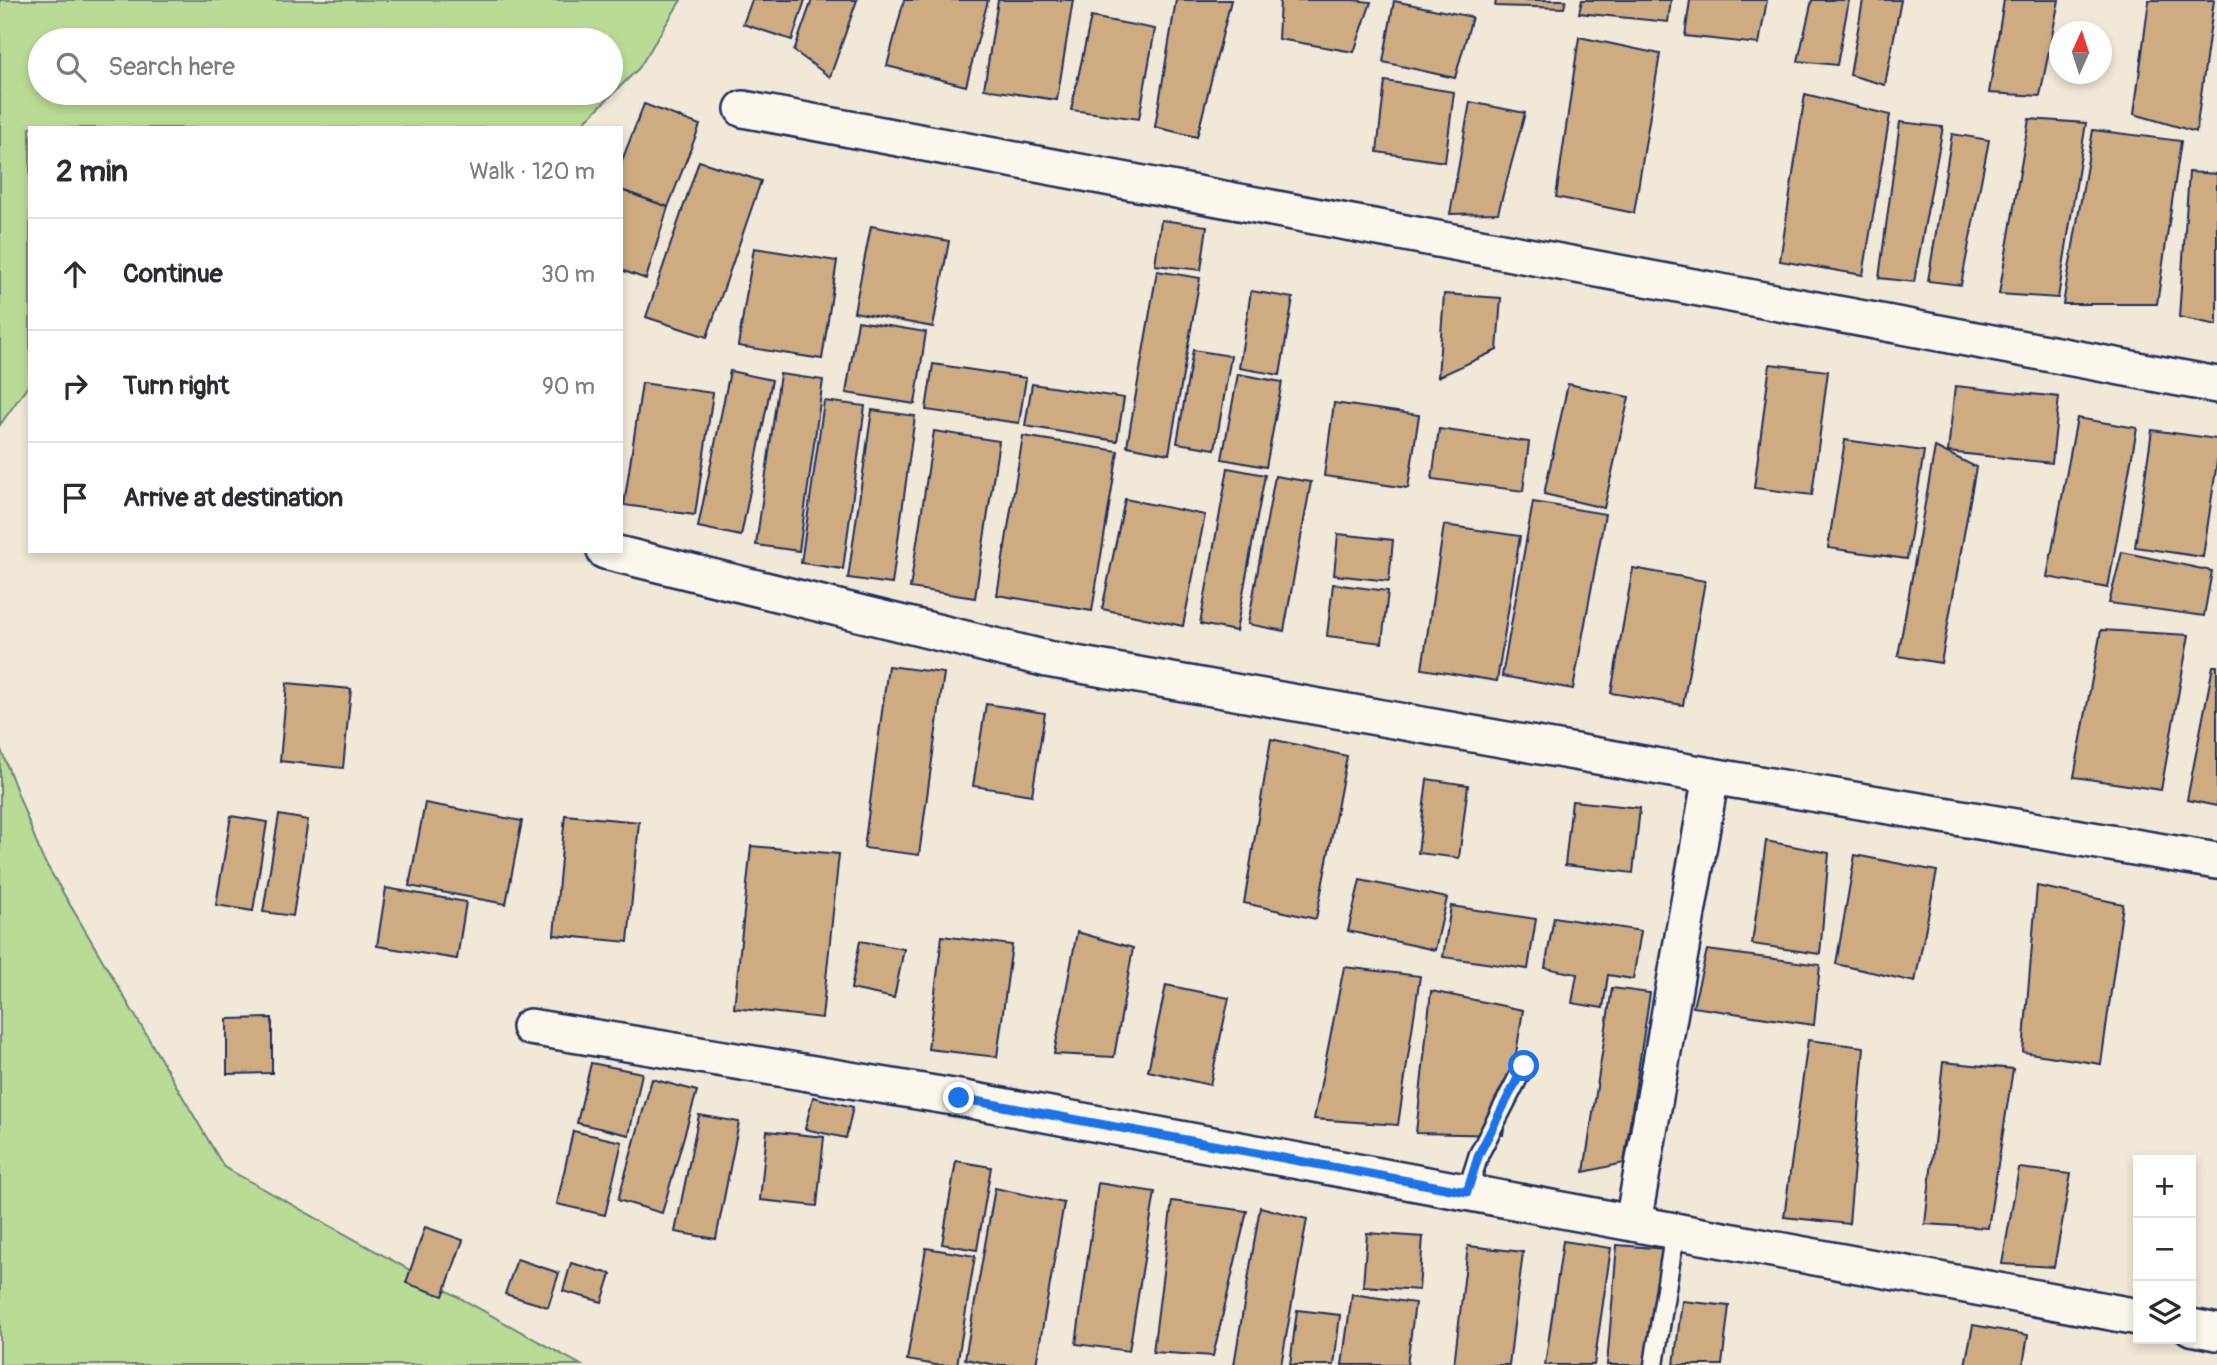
<!DOCTYPE html>
<html lang="en">
<head>
<meta charset="utf-8">
<style>
	:root { --surface:#fff; --page:#f7f7f7; --text:#2b2b33; --muted:#7c7c81; --line:#e1e1e2 }
	body { margin:0; font-family:Pangolin,sans-serif; background:var(--page); color:var(--text) }
	.controls { position:absolute; right:21px; bottom:21px; display:grid; overflow:hidden; border-radius:0px; box-shadow:0 4px 10px #0003 }
	.controls button { width:63px; height:63px; display:grid; place-items:center; padding:0; border:0; border-bottom:2px solid var(--line); background:var(--surface); color:var(--text); font:35px sans-serif }
	.compass { position:absolute; left:2049px; top:21px; width:63px; height:63px; border-radius:50%; background:var(--surface); box-shadow:0 4px 10px #0003; rotate:3deg }
	.stop { position:absolute; width:21px; height:21px; margin:-16px; border:5px solid #1a73e8; border-radius:50%; background:#fff }
	.stop.end { background:#1a73e8; border-color:#fff; box-shadow:0 2px 7px #0008 }
	.list { margin:0; padding:0; list-style:none }
	h2 { display:flex; justify-content:space-between; align-items:center; height:91px; margin:0; padding:0 28px; font-size:30px }
	h2 small { font-size:23px; font-weight:400; color:var(--muted) }
	.list li { display:grid; grid-template-columns:46px 1fr auto; gap:21px; align-items:center; box-sizing:border-box; height:112px; padding:0 28px; border-top:2px solid var(--line) }
	.list b { display:block; font-size:26px; white-space:nowrap }
	.list em { font-size:23px; font-style:normal; color:var(--muted) }
	.icon { flex:none; width:38px; height:38px; fill:none; stroke:currentColor; stroke-width:2; stroke-linecap:round; stroke-linejoin:round }
	.map { position:relative; flex:none; width:2217px; height:1365px; overflow:hidden }
	.search { position:absolute; background:var(--surface); box-shadow:0 4px 10px #0003; left:28px; top:28px; width:595px; height:77px; display:flex; align-items:center; gap:18px; box-sizing:border-box; padding:0 24px; border-radius:38px; color:var(--muted); font-size:26px }
	.panel { position:absolute; background:var(--surface); box-shadow:0 4px 10px #0003; left:28px; top:126px; width:595px; height:427px; border-radius:0px }
	.map>svg:first-child { display:block }
</style>
</head>
<body>
<div class="map">
<svg width="2217" height="1365" viewBox="0 0 2217 1365">
	<rect width="100%" height="100%" fill="#f2e8d7"/>
	<filter id="ink" filterUnits="userSpaceOnUse"><feTurbulence type="fractalNoise" baseFrequency=".0143" numOctaves="2"/><feDisplacementMap in="SourceGraphic" scale="14" xChannelSelector="R" yChannelSelector="G"/><feConvolveMatrix kernelMatrix="1 2 1 2 8 2 1 2 1" color-interpolation-filters="sRGB"/></filter>
	<g filter="url(#ink)">
		<g fill="#badb95" stroke="#6a857a" stroke-width="2" fill-rule="evenodd">
			<path d="M0 0H681L639 68 578 128H30V383L0 425ZM40 40H611V93H40Z"/>
			<polygon points="0,747 42,857 224,1167 581,1365 0,1365"/>
		</g>
		<g fill="#ceab81" stroke="#1b2f5e" stroke-width="2">
			<polygon points="752,0 805,0 792,40 743,24"/>
			<polygon points="812,0 857,0 830,77 794,51"/>
			<polygon points="904,0 988,0 966,86 887,66"/>
			<polygon points="998,0 1073,0 1057,100 984,89"/>
			<polygon points="1176,0 1231,0 1197,137 1155,127"/>
			<polygon points="1280,0 1353,0 1371,2 1354,52 1278,39"/>
			<polygon points="1496,0 1566,0 1564,8 1495,6"/>
			<polygon points="1582,0 1671,0 1668,22 1579,13"/>
			<polygon points="1690,0 1767,0 1759,44 1685,36"/>
			<polygon points="1812,0 1849,0 1837,65 1798,61"/>
			<polygon points="1863,0 1901,0 1885,85 1850,75"/>
			<polygon points="2004,0 2059,0 2040,96 1989,93"/>
			<polygon points="2149,0 2214,0 2196,132 2134,114"/>
			<polygon points="1394,1 1472,17 1455,78 1383,62"/>
			<polygon points="1091,17 1155,29 1139,119 1071,110"/>
			<polygon points="1579,37 1660,54 1634,213 1556,197"/>
			<polygon points="1385,81 1454,92 1445,162 1377,152"/>
			<polygon points="1805,94 1890,115 1863,275 1780,261"/>
			<polygon points="1470,102 1525,113 1498,213 1450,214"/>
			<polygon points="644,104 700,125 668,207 621,190 621,163"/>
			<polygon points="2029,119 2086,123 2058,298 1999,294"/>
			<polygon points="1900,122 1943,127 1914,282 1879,278"/>
			<polygon points="2093,130 2181,141 2157,304 2063,304"/>
			<polygon points="1952,134 1989,140 1961,285 1928,281"/>
			<polygon points="699,161 761,181 707,337 646,317"/>
			<polygon points="2189,172 2217,174 2217,325 2179,317"/>
			<polygon points="621,190 668,207 646,279 621,270"/>
			<polygon points="1161,220 1207,226 1201,270 1155,265"/>
			<polygon points="871,226 949,241 933,327 854,312"/>
			<polygon points="754,248 837,261 822,359 738,346"/>
			<polygon points="1157,271 1200,278 1169,454 1127,446"/>
			<polygon points="1251,291 1293,298 1280,375 1239,368"/>
			<polygon points="1444,294 1501,298 1497,350 1438,377"/>
			<polygon points="858,321 926,332 915,404 846,393"/>
			<polygon points="1193,350 1231,356 1215,449 1177,443"/>
			<polygon points="933,364 1026,378 1019,423 926,410"/>
			<polygon points="1770,364 1828,371 1812,495 1754,488"/>
			<polygon points="730,371 772,380 741,536 698,527"/>
			<polygon points="780,374 823,380 799,551 756,545"/>
			<polygon points="1238,374 1282,382 1266,467 1222,459"/>
			<polygon points="642,383 713,393 695,515 624,505"/>
			<polygon points="1032,384 1124,398 1117,441 1025,426"/>
			<polygon points="1568,384 1629,397 1604,508 1544,494"/>
			<polygon points="1955,386 2059,397 2052,463 1948,452"/>
			<polygon points="824,401 865,406 843,569 801,563"/>
			<polygon points="1334,403 1419,415 1408,488 1324,476"/>
			<polygon points="872,410 915,416 892,584 848,578"/>
			<polygon points="2077,418 2137,428 2108,588 2047,577"/>
			<polygon points="1439,429 1529,442 1523,491 1432,479"/>
			<polygon points="2152,430 2217,439 2217,462 2203,557 2135,547"/>
			<polygon points="934,431 999,441 975,598 910,588"/>
			<polygon points="1023,436 1118,451 1092,611 997,595"/>
			<polygon points="1845,440 1924,451 1907,559 1828,548"/>
			<polygon points="1935,447 1976,467 1941,663 1898,656"/>
			<polygon points="1228,468 1265,475 1236,631 1200,624"/>
			<polygon points="1275,476 1311,482 1284,631 1248,624"/>
			<polygon points="1125,499 1205,515 1183,626 1102,609"/>
			<polygon points="1533,502 1605,514 1573,689 1502,676"/>
			<polygon points="1444,525 1520,536 1497,681 1422,669"/>
			<polygon points="1338,534 1393,540 1389,581 1334,575"/>
			<polygon points="2122,552 2212,571 2204,616 2109,603"/>
			<polygon points="1633,568 1705,581 1683,705 1611,693"/>
			<polygon points="1333,584 1388,591 1382,643 1327,636"/>
			<polygon points="2101,630 2189,635 2161,790 2074,777"/>
			<polygon points="888,666 944,673 919,855 864,848"/>
			<polygon points="2213,666 2217,666 2217,806 2187,800"/>
			<polygon points="287,683 351,689 343,768 280,761"/>
			<polygon points="986,704 1045,713 1032,795 973,786"/>
			<polygon points="1271,739 1347,756 1316,919 1244,903"/>
			<polygon points="1427,779 1468,785 1459,858 1418,853"/>
			<polygon points="1572,801 1640,808 1633,873 1565,865"/>
			<polygon points="425,803 522,821 506,904 409,886"/>
			<polygon points="279,815 308,820 293,916 263,912"/>
			<polygon points="565,815 639,822 628,942 554,935"/>
			<polygon points="231,816 267,822 253,911 216,905"/>
			<polygon points="1766,841 1829,853 1820,954 1752,944"/>
			<polygon points="751,846 839,854 822,1018 734,1008"/>
			<polygon points="1855,855 1937,871 1915,982 1836,964"/>
			<polygon points="1360,880 1447,898 1435,950 1348,931"/>
			<polygon points="2037,886 2123,904 2101,1064 2023,1052"/>
			<polygon points="386,888 466,902 457,959 377,946"/>
			<polygon points="1451,906 1536,919 1528,969 1443,957"/>
			<polygon points="1554,917 1641,931 1633,979 1608,975 1603,1008 1572,1003 1577,974 1545,968"/>
			<polygon points="1077,932 1133,948 1114,1057 1054,1054"/>
			<polygon points="942,936 1012,945 997,1057 928,1049"/>
			<polygon points="860,941 904,949 894,998 851,989"/>
			<polygon points="1707,950 1820,965 1814,1025 1693,1007"/>
			<polygon points="1344,967 1420,976 1398,1125 1314,1119"/>
			<polygon points="1166,985 1229,998 1210,1085 1148,1071"/>
			<polygon points="1612,988 1650,993 1624,1163 1584,1172"/>
			<polygon points="1431,991 1523,1010 1503,1135 1416,1133"/>
			<polygon points="272,1018 272,1073 227,1074 227,1019"/>
			<polygon points="1808,1040 1864,1047 1849,1224 1784,1217"/>
			<polygon points="1943,1062 2013,1069 1988,1228 1925,1224"/>
			<polygon points="591,1063 642,1073 629,1135 577,1123"/>
			<polygon points="652,1079 697,1091 662,1213 618,1200"/>
			<polygon points="813,1097 853,1107 846,1138 805,1129"/>
			<polygon points="699,1115 739,1122 716,1239 675,1232"/>
			<polygon points="573,1131 622,1142 605,1215 557,1204"/>
			<polygon points="767,1131 824,1137 817,1206 760,1200"/>
			<polygon points="956,1161 991,1167 977,1250 942,1244"/>
			<polygon points="2019,1168 2071,1174 2054,1267 2002,1264"/>
			<polygon points="1098,1183 1155,1192 1129,1351 1076,1344"/>
			<polygon points="995,1188 1064,1203 1036,1365 996,1365 965,1359"/>
			<polygon points="1172,1201 1247,1211 1213,1356 1153,1352"/>
			<polygon points="1260,1207 1307,1219 1281,1365 1234,1365"/>
			<polygon points="425,1227 463,1240 443,1296 406,1283"/>
			<polygon points="1367,1233 1423,1237 1419,1290 1363,1286"/>
			<polygon points="1563,1241 1611,1248 1594,1365 1545,1365"/>
			<polygon points="1617,1245 1667,1249 1657,1365 1607,1365"/>
			<polygon points="1468,1246 1523,1252 1509,1365 1454,1365"/>
			<polygon points="926,1248 975,1256 957,1365 936,1365 907,1360"/>
			<polygon points="517,1259 559,1273 548,1307 505,1294"/>
			<polygon points="571,1263 611,1274 602,1302 563,1291"/>
			<polygon points="1352,1294 1415,1303 1407,1365 1342,1365"/>
			<polygon points="1682,1301 1729,1306 1722,1365 1674,1365"/>
			<polygon points="1297,1310 1340,1315 1334,1365 1290,1365"/>
			<polygon points="1973,1325 2028,1335 2023,1365 1965,1365"/>
		</g>
		<g fill="none" stroke-linecap="round" stroke-linejoin="round">
			<g stroke="#1b2f5e" stroke-width="23">
				<g id="service">
					<polyline points="1467,1192 1479,1154 1524,1066"/>
					<polyline points="1654,1365 1675,1231"/>
				</g>
			</g>
			<g stroke="#1b2f5e" stroke-width="40">
				<g id="minor">
					<polyline points="743,109 2217,385"/>
					<polyline points="605,551 1047,659 1711,776 2217,861"/>
					<polyline points="530,1027 959,1098 2138,1317"/>
					<polyline points="1633,1223 1711,776"/>
					<polyline points="2191,1327 2217,1332"/>
				</g>
			</g>
			<use href="#service" stroke="#fbf7ec" stroke-width="18"/>
			<use href="#minor" stroke="#fbf7ec" stroke-width="35"/>
		</g>
	</g>
	<g fill="none" stroke-linecap="round" stroke-linejoin="round" filter="url(#ink)">
		<polyline stroke="#1a73e8" stroke-width="9" points="959,1098 1467,1192 1479,1154 1524,1066"/>
	</g>
</svg>
<div class="controls">
<button>+</button>
<button>−</button>
<button><svg class="icon" aria-label="layers" viewBox="0 0 24 24"><path d="M12 4l9 5-9 5-9-5zM3 14l9 5 9-5"/></svg></button>
</div>
<svg class="compass" viewBox="-18 -18 36 36"><path d="M0-13l5 13h-10z" fill="#e53935"/><path d="M0 13l5-13h-10z" fill="#7c7c81"/></svg>
<div class="stop" style="left:1524px;top:1066px"></div>
<div class="stop end" style="left:959px;top:1098px"></div>
<div class="search"><svg class="icon" aria-label="search" viewBox="0 0 24 24"><circle cx="10" cy="10" r="6"/><path d="M15 15l6 6"/></svg>Search here</div>
<section class="panel">
<h2>2 min<small>Walk · 120 m</small></h2>
<ul class="list">
<li><svg class="icon" aria-label="ahead" viewBox="0 0 24 24"><path d="M12 20V5M6 11l6-6 6 6"/></svg><div><b>Continue</b></div><em>30 m</em></li>
<li><svg class="icon" aria-label="right" viewBox="0 0 24 24"><path d="M7 20v-9h11M14 6l5 5-5 5"/></svg><div><b>Turn right</b></div><em>90 m</em></li>
<li><svg class="icon" aria-label="arrive" viewBox="0 0 24 24"><path d="M6 21V4h12l-3 4 3 4H6"/></svg><div><b>Arrive at destination</b></div></li>
</ul>
</section>
</div>
</body>
</html>
